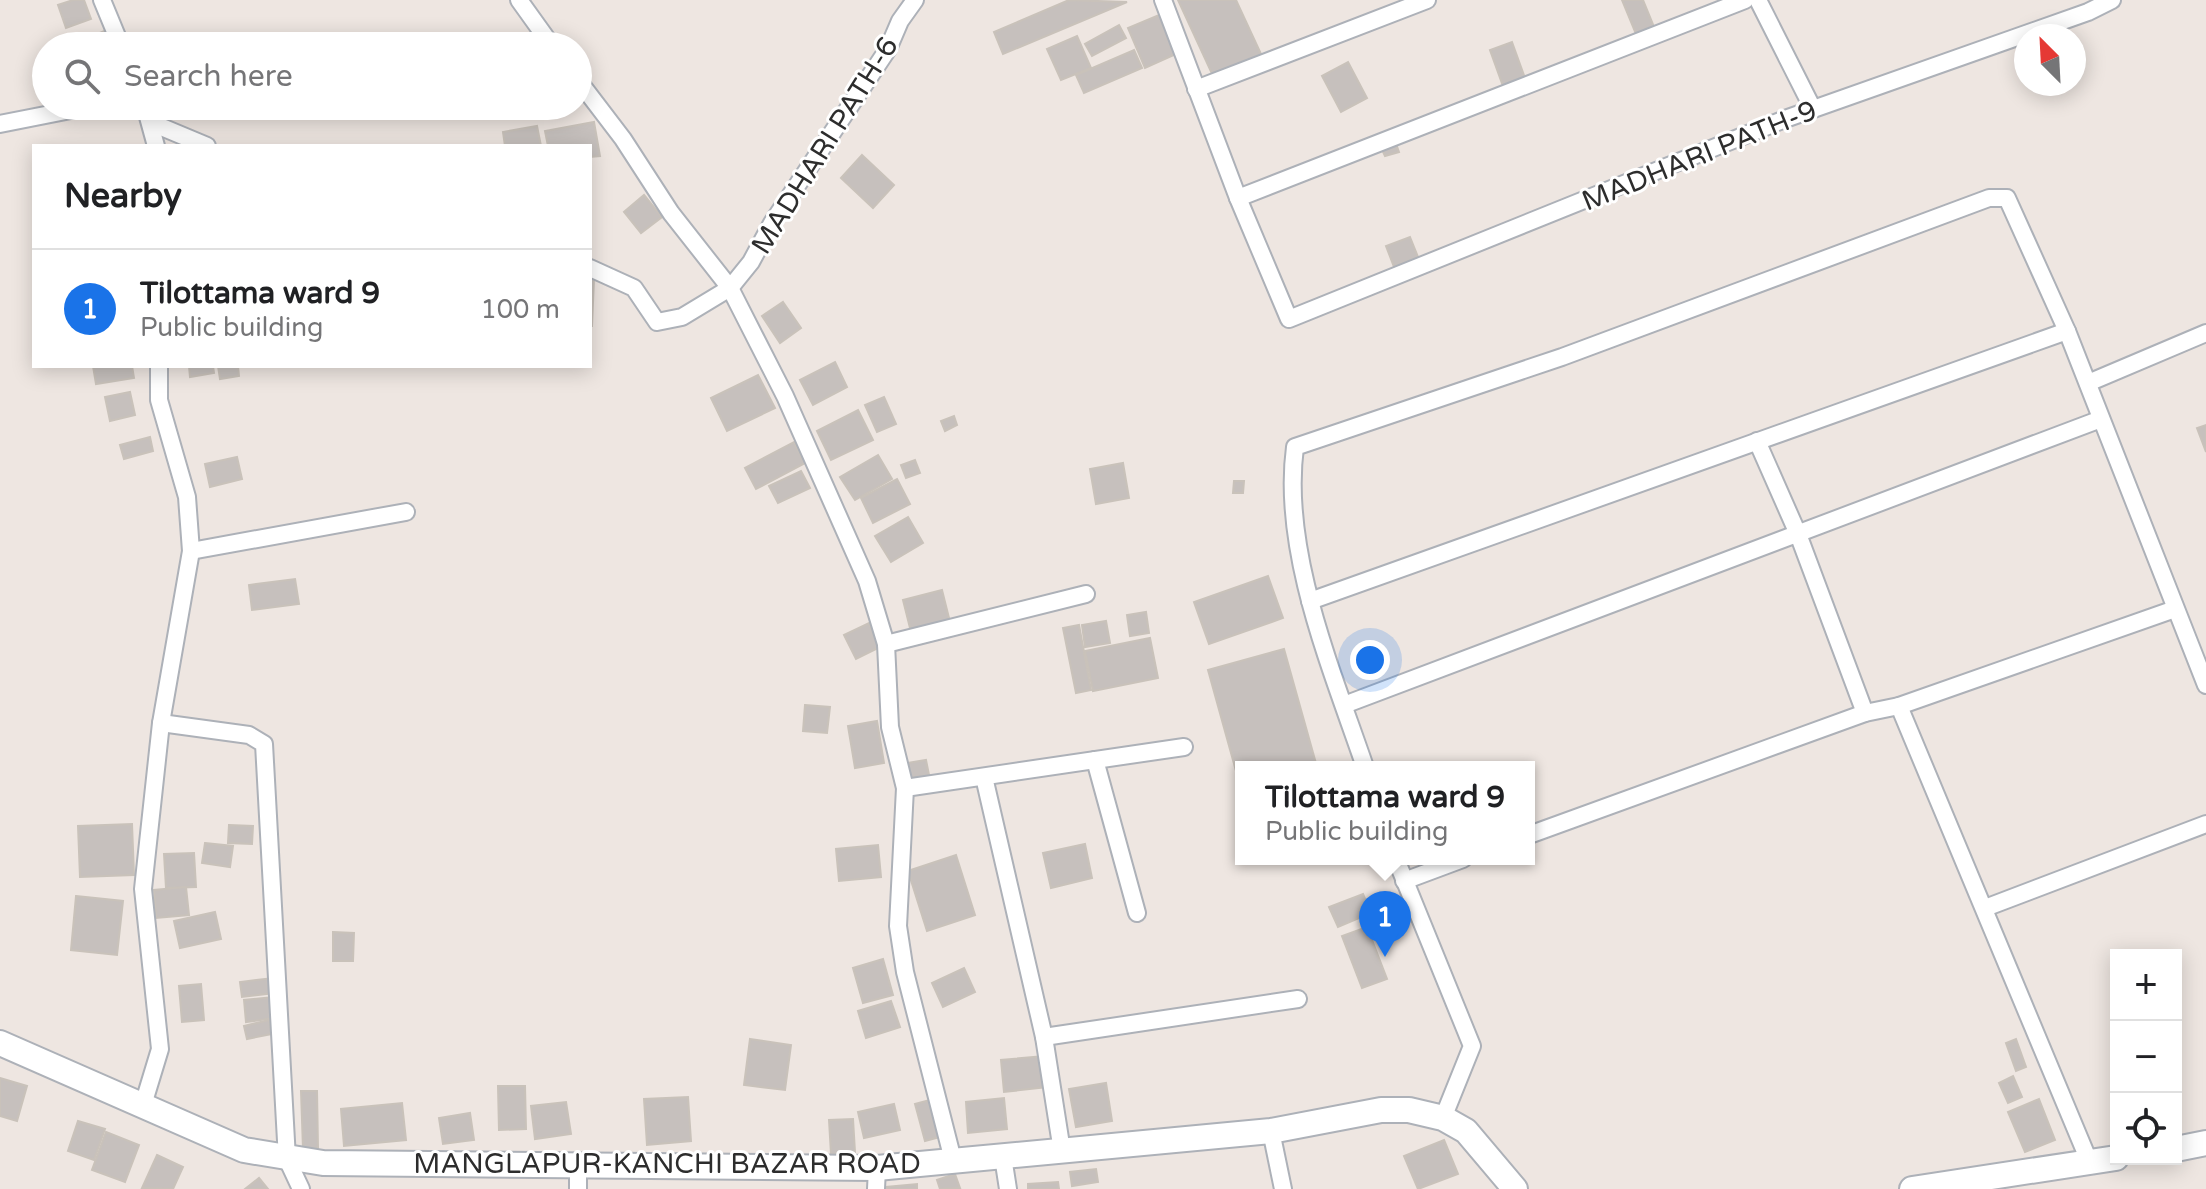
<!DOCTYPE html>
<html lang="en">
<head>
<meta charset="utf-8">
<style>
	:root { --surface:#fff; --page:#f2f2f2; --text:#202124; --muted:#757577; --line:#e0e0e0; --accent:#1a73e8 }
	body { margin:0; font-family:"Varela Round",sans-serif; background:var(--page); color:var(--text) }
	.controls { position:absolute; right:24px; bottom:24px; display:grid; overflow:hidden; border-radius:0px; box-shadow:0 4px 20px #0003 }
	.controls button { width:72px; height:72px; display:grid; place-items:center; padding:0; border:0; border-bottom:2px solid var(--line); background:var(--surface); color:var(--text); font:40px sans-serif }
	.compass { position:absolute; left:2014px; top:24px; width:72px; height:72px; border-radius:50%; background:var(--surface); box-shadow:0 4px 20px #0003; rotate:336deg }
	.you { position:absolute; left:1370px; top:660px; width:28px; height:28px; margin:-20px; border:6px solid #fff; border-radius:50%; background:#1a73e8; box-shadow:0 0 0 12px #1a73e833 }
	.badge { display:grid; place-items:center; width:52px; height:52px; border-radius:50%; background:var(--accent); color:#fff; font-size:26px; font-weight:700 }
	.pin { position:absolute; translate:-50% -66px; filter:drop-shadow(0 2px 4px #0008) }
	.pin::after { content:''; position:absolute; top:42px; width:28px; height:24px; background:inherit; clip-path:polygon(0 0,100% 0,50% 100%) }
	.popup { position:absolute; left:1235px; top:761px; width:300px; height:104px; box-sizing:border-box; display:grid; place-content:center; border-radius:0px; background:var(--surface); filter:drop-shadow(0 2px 6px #0005); font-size:26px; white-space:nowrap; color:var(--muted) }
	.popup b { font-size:30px; color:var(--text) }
	.popup::after { content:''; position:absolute; left:50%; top:100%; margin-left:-16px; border:16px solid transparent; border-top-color:var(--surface) }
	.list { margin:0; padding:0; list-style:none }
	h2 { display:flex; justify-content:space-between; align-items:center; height:104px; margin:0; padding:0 32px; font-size:34px }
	h2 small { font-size:26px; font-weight:400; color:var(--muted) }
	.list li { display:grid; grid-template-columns:52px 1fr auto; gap:24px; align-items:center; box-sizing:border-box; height:120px; padding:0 32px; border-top:2px solid var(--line) }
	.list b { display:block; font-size:30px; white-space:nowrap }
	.list p { margin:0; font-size:26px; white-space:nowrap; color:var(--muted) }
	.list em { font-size:26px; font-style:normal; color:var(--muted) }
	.icon { flex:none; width:44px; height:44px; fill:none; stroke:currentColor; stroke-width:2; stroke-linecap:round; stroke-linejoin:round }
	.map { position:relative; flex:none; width:2206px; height:1189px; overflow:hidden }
	.search { position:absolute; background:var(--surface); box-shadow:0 4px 20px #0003; left:32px; top:32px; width:560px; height:88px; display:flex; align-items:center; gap:20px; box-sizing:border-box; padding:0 28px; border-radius:44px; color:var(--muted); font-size:30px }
	.panel { position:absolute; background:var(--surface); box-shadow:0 4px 20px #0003; left:32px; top:144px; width:560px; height:224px; border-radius:0px }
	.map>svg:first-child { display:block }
</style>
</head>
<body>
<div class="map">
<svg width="2206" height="1189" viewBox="0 0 2206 1189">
	<rect width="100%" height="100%" fill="#eee6e1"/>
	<g fill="#c6c0bd" stroke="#c9c2ba" stroke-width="2">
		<polygon points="73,0 84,0 91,19 66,28 58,5"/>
		<polygon points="1069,0 1127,2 1003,54 994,32"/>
		<polygon points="1178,0 1236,0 1261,54 1213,76"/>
		<polygon points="1622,0 1643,0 1654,27 1636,34"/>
		<polygon points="1159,15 1176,54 1145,68 1128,28"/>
		<polygon points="1119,25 1126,38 1092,56 1085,44"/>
		<polygon points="111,28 117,41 106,46 70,46"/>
		<polygon points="1077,36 1091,68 1061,80 1047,49"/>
		<polygon points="1512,42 1526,81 1504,89 1490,50"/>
		<polygon points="1134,50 1142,68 1084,93 1076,75"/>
		<polygon points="1348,62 1367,98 1341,112 1322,76"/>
		<polygon points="594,122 600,156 590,157 590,146 548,146 545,131"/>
		<polygon points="537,126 541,146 505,146 503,132"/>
		<polygon points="1394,138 1399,152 1385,156 1379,143"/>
		<polygon points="862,155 894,185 873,208 841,178"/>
		<polygon points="644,195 662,217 641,233 624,212"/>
		<polygon points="1410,237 1418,257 1394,267 1386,246"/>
		<polygon points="590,278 594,279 592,326 590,326"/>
		<polygon points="783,302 801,328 780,343 762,316"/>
		<polygon points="835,362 847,387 813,405 800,380"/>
		<polygon points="93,366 132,366 134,378 96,384"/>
		<polygon points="189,366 213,366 214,373 190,377"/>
		<polygon points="218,366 238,366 239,376 220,379"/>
		<polygon points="758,375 775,408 727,431 711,398"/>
		<polygon points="130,392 135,415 110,421 105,397"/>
		<polygon points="884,397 896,424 877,432 865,405"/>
		<polygon points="858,410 873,440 831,460 817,431"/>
		<polygon points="954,416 957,425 945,431 941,421"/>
		<polygon points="2206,425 2206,452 2197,428"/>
		<polygon points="150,437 153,451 124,459 120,445"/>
		<polygon points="794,442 805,463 756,489 745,468"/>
		<polygon points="878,455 892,479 855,500 840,477"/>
		<polygon points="237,457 242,479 210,487 205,464"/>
		<polygon points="915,460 920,473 906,478 901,465"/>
		<polygon points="1123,463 1129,498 1096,504 1090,469"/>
		<polygon points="801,471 810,488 778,503 769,486"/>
		<polygon points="897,479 910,504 873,523 861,498"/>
		<polygon points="1234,481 1244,481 1243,493 1233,493"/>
		<polygon points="908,517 923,543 891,562 875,536"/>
		<polygon points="1268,576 1283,618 1209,644 1194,602"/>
		<polygon points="295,579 299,604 252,610 249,585"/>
		<polygon points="942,590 950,622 911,632 903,600"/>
		<polygon points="1146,612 1149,633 1130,636 1127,615"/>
		<polygon points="1106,621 1110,643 1085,647 1082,625"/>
		<polygon points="869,623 880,647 856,659 844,635"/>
		<polygon points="1079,625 1091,690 1076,693 1063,628"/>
		<polygon points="1150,638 1158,678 1093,691 1085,651"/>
		<polygon points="1284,649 1317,767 1241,767 1241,789 1208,670"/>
		<polygon points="805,705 830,707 827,733 803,731"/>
		<polygon points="877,721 884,763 855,768 848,726"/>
		<polygon points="926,760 929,775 909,778 907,763"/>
		<polygon points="132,824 134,875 80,877 78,826"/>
		<polygon points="229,825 253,826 252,844 228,843"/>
		<polygon points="205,843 233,846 230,867 202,863"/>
		<polygon points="1085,844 1092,878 1051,888 1043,853"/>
		<polygon points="878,845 881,877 839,881 836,849"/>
		<polygon points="194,853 196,887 166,888 164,854"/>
		<polygon points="956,855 975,915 927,931 908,871"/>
		<polygon points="186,887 189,915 156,918 154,890"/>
		<polygon points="1363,894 1371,913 1338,927 1329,907"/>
		<polygon points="76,896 123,901 117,955 71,950"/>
		<polygon points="215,912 221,939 180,948 174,921"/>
		<polygon points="1367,927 1387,979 1362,988 1342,936"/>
		<polygon points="333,932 354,933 353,961 333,961"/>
		<polygon points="883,959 893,995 863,1003 853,968"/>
		<polygon points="964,968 975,992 943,1007 932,983"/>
		<polygon points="273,978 274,993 242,997 240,982"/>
		<polygon points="201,984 204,1020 182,1022 179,986"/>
		<polygon points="273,997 275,1018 246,1022 244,1000"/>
		<polygon points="891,1001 900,1027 866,1038 858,1011"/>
		<polygon points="269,1020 272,1034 247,1039 244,1026"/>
		<polygon points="750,1039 791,1045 785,1090 744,1085"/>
		<polygon points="2016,1039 2026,1067 2016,1071 2006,1043"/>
		<polygon points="1044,1056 1047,1087 1004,1092 1001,1060"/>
		<polygon points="2013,1076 2022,1097 2008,1103 1999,1083"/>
		<polygon points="0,1078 27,1086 17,1121 0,1116"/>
		<polygon points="1106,1083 1112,1121 1076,1127 1069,1089"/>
		<polygon points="498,1086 525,1086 526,1129 499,1130"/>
		<polygon points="301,1091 317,1091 318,1148 303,1149"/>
		<polygon points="688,1097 691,1141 647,1145 644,1099"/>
		<polygon points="1004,1098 1007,1129 968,1133 966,1102"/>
		<polygon points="2039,1099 2055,1140 2025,1152 2008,1112"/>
		<polygon points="930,1100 940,1137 925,1141 915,1104"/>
		<polygon points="566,1102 571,1134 535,1139 531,1106"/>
		<polygon points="402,1103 406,1140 344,1146 341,1109"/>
		<polygon points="894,1104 900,1130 864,1138 858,1112"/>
		<polygon points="470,1113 474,1140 443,1144 439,1118"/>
		<polygon points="853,1119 855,1152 831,1154 829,1120"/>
		<polygon points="78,1121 105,1129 94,1160 68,1151"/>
		<polygon points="106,1132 139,1145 125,1182 92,1170"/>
		<polygon points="1444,1140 1458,1174 1418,1189 1404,1156"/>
		<polygon points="157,1155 183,1167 173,1189 142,1188"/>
		<polygon points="1096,1169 1098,1182 1072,1186 1070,1172"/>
		<polygon points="955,1174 960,1188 940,1189 937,1180"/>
		<polygon points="259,1178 268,1189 245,1189"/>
		<polygon points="1058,1182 1059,1189 1028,1189 1028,1184"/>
		<polygon points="917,1184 917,1189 885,1189 884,1187"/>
	</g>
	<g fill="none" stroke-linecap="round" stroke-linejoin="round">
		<g stroke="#adb1b8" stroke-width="20">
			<g id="street">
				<polyline points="102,0 121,46"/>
				<polyline points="519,0 552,46"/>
				<polyline points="1163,0 1238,198 1289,319 1785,119 2088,12 2112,0"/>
				<polyline points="1758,0 1813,109"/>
				<polyline points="578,80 623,139 671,213 730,288 785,396 867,581 886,644 890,727 905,788 898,926 905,972 953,1160"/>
				<polyline points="1196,89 1427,0"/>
				<polyline points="145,106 156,146"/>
				<polyline points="152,123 207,146"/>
				<polyline points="0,124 91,106"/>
				<polyline points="1238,198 1745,0"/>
				<polyline points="590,268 634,288 657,322 682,317 730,288 751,262 772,223 888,49 900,21 915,0"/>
				<polyline points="2088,383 2206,333"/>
				<polyline points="1757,441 1798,534 1865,713"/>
				<polyline points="191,551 406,512"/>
				<polyline points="1310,601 2067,331"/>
				<polyline points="886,644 1086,594"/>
				<polyline points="1344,705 2101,419"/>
				<polyline points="1899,706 2089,1161"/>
				<polyline points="161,723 249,735 264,744 287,1159 301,1189"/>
				<polyline points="1095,760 1137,913"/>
				<path d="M1365 767C1332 670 1281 551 1295 447L1562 357 1989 198H2007L2067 331 2206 685"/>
				<polyline points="984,777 1044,1037 1062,1151"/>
				<polyline points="905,788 1184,747"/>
				<polyline points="1529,835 1865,713 1899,706 2175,609"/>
				<polyline points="1396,859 1472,1046 1443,1118"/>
				<polyline points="1404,881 1463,859"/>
				<polyline points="1985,908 2206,824"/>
				<polyline points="1044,1037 1298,999"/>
				<polyline points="143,1105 160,1049 143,889 161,723 191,551 187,497 159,400 159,366"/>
				<polyline points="1271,1131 1283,1189"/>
				<polyline points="1003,1157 1008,1189"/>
				<polyline points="578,1165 578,1189"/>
				<polyline points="876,1189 877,1168"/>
			</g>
		</g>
		<g stroke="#adb1b8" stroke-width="28">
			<g id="secondary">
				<polyline points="0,1043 244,1150 323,1163 877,1168 1271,1131 1381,1110 1409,1110 1443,1118 1466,1131 1515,1189"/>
				<polyline points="2176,1149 2206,1143"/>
				<polyline points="1912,1189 2116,1158"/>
			</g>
		</g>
		<use href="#street" stroke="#fff" stroke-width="16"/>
		<use href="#secondary" stroke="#fff" stroke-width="24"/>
	</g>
	<g text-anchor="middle" stroke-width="6" stroke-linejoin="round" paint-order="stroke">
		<g font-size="28" fill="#2d2d2d" stroke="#fff">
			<text transform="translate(824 145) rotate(-58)" y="10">MADHARI PATH-6</text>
			<text transform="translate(1699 155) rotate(-22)" y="10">MADHARI PATH-9</text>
			<text x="667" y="1173">MANGLAPUR-KANCHI BAZAR ROAD</text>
		</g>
	</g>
</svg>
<div class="controls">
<button>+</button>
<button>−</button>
<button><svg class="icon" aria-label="locate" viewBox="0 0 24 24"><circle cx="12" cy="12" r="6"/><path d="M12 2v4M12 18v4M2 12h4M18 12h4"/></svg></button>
</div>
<svg class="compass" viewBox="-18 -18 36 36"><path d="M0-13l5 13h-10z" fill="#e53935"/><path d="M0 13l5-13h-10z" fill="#757577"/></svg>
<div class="you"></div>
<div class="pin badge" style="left:1385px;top:957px">1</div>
<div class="popup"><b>Tilottama ward 9</b>Public building</div>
<div class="search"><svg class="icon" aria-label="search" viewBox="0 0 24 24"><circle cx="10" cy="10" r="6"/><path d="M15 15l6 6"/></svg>Search here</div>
<section class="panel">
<h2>Nearby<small></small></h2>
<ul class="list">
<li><span class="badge">1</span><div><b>Tilottama ward 9</b><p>Public building</p></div><em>100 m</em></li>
</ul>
</section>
</div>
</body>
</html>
